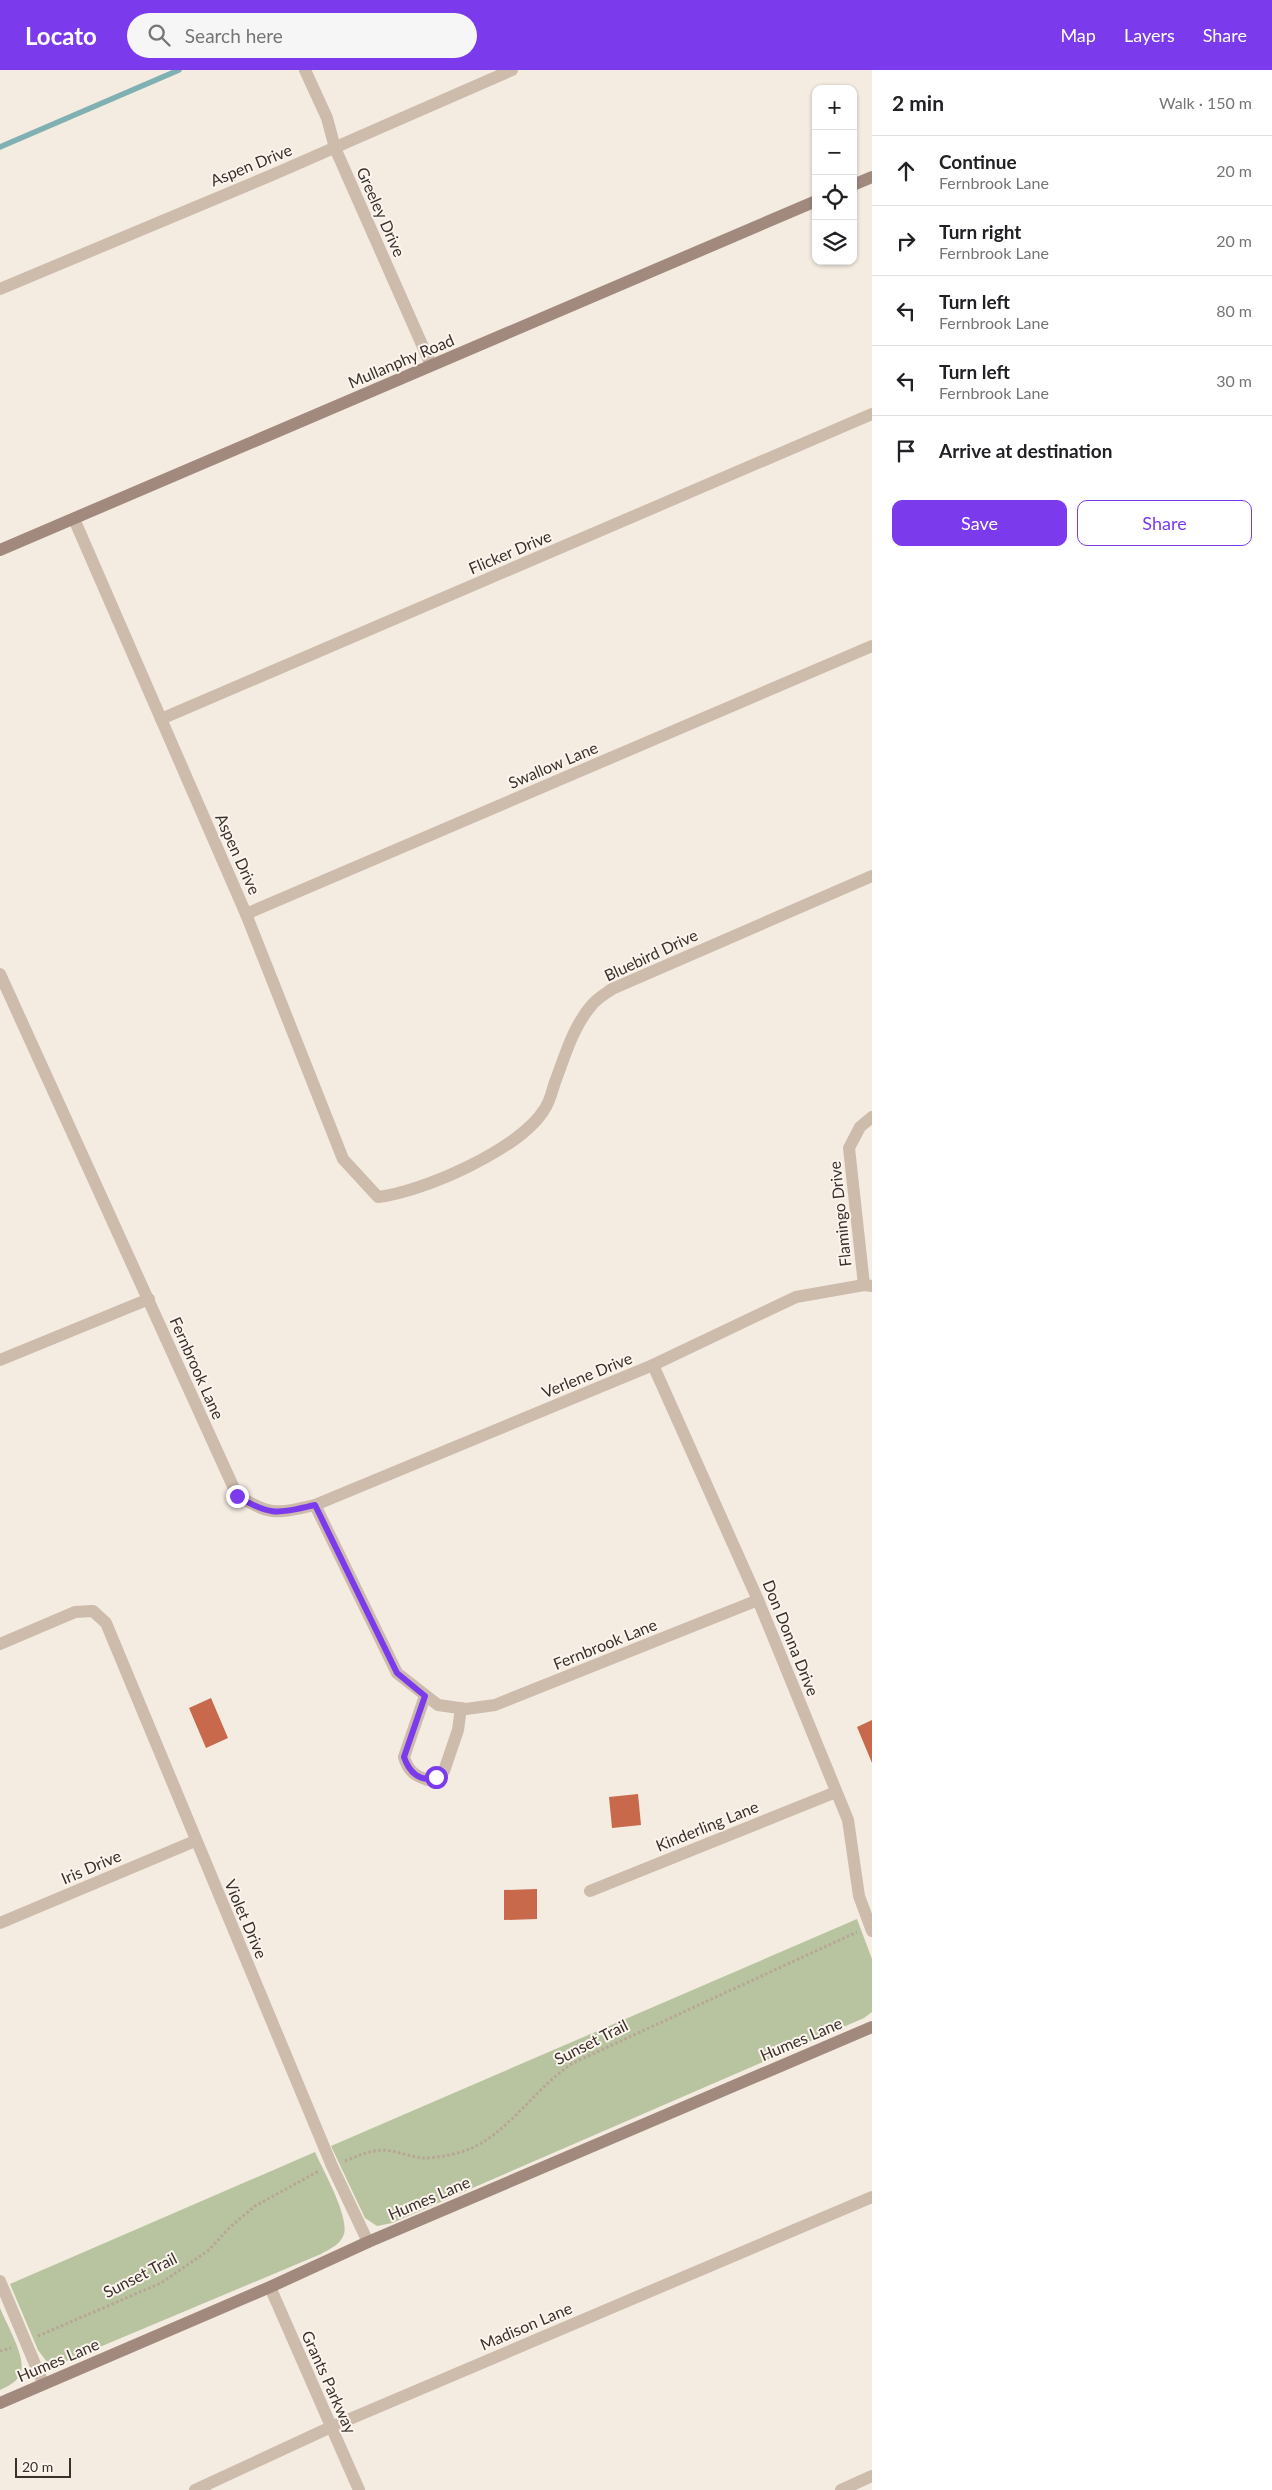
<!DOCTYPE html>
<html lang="en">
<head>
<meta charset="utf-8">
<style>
	:root { --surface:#fff; --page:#f6f6f6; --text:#202124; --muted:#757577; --line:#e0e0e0; --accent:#7c3aed }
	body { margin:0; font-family:Lato,sans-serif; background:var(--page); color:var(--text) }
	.controls { position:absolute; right:15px; top:15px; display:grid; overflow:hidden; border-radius:10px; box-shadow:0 1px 4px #0004 }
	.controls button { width:45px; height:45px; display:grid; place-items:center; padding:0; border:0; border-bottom:1px solid var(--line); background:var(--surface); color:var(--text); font:25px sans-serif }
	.scale { position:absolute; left:15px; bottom:12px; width:56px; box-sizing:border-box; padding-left:5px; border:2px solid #3b302b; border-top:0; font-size:14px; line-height:18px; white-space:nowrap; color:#3b302b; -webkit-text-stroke:4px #fbf5ee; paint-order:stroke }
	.stop { position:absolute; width:15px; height:15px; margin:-11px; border:4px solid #7c3aed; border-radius:50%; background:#fff }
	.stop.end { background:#7c3aed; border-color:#fff; box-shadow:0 1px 5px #0008 }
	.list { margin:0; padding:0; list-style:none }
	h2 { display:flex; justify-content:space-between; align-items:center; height:65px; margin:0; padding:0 20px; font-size:21px }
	h2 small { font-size:16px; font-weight:400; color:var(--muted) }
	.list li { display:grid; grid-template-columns:32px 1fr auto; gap:15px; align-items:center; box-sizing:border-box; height:70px; padding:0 20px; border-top:1px solid var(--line) }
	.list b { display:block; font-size:19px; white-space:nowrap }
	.list p { margin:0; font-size:16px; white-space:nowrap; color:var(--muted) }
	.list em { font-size:16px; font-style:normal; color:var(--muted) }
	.actions { display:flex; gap:10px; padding:15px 20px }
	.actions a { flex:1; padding:11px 0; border:1px solid var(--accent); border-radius:10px; text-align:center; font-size:18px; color:var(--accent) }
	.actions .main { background:var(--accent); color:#fff }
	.icon { flex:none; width:28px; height:28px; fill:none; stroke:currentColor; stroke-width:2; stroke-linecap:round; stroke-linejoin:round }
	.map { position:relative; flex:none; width:872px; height:2420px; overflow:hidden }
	header { display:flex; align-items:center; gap:30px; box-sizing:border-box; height:70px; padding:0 25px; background:var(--accent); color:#fff }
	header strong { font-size:24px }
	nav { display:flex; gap:28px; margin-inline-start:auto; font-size:18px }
	.search { width:350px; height:45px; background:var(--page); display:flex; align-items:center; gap:12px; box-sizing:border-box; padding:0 18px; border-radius:28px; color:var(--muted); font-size:19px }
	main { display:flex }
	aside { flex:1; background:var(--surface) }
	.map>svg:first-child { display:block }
</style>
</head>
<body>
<header>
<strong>Locato</strong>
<div class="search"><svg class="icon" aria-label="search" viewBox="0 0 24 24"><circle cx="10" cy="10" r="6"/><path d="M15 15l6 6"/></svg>Search here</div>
<nav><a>Map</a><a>Layers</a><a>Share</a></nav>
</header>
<main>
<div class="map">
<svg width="872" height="2420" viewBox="0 0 872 2420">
	<rect width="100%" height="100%" fill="#f4ebe1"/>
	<g fill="#b8c4a0">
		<polygon points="857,1849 872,1889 872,1942 864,1948 392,2153 377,2156 365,2148 331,2076"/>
		<path d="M315 2082C323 2100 349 2146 344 2164 341 2174 330 2179 321 2184L64 2292H47L38 2280 10 2214Z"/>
		<path d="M0 2238C6 2253 26 2287 21 2302 18 2312 8 2316 0 2320Z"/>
	</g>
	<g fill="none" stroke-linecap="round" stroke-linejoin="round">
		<polyline stroke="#7fb0b2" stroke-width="5.5" points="0,77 179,0"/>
	</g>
	<g fill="#c8694b">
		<polygon points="211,1628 228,1668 206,1678 189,1638"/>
		<polygon points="872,1650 872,1693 857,1657"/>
		<polygon points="638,1724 641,1755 612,1758 609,1727"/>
		<polygon points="537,1819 537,1849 504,1850 504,1820"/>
	</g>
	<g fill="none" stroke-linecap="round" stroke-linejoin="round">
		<g stroke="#b9a596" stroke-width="3" stroke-dasharray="2.5 2.5" stroke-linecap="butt">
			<path d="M345 2091C357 2086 369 2081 382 2080 396 2080 409 2087 423 2088 438 2088 458 2084 472 2078 511 2060 536 2017 573 1993L857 1862"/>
			<polyline points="38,2266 161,2213 209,2180 229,2158 255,2136 319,2101"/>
			<polyline points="0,2281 11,2278"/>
		</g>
		<g stroke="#cdbbac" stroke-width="12">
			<polyline points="305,0 327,48 335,78 431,295"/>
			<polyline points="0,219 272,105 512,0"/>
			<path d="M74 449 246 844 343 1089 378 1127C423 1122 520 1079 544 1040 550 1032 552 1021 555 1012 565 986 573 957 591 936 596 929 605 924 612 919L872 806"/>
			<polyline points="161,649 872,344"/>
			<polyline points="246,844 872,576"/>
			<path d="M0 904 237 1425C271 1447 278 1443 315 1435L653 1295 796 1227 864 1215 872 1216"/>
			<polyline points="864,1215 849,1078 860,1057 872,1047"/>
			<polyline points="0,1290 149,1229"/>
			<polyline points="653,1295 758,1530 848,1750 859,1826 872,1861"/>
			<polyline points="315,1435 397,1603 438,1635 466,1639 495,1635 758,1530"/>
			<polyline points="0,1574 75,1542 93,1541 106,1553 332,2096 368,2172"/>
			<path d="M425 1626 404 1687C408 1701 415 1706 428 1710L444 1701 458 1660 461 1638"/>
			<polyline points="590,1821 836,1722"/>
			<polyline points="0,1853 195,1771"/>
			<polyline points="0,2211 43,2313"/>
			<polyline points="270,2217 359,2420"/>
			<polyline points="195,2420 331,2357 872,2127"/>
			<polyline points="841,2420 872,2406"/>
		</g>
		<g stroke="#a18a7d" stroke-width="12">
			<polyline points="853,115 872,107"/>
			<polyline points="0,480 816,131"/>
			<polyline points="0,2333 270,2217 368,2172 872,1957"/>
		</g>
	</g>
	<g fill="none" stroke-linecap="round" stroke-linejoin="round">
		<path stroke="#7c3aed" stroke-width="6" d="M237 1426C271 1447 278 1443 315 1435L397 1603 425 1626 404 1687C409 1702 420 1713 436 1707"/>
	</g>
	<g text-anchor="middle" stroke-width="4" stroke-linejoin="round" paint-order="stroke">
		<g font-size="16" fill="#3b302b" stroke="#fbf5ee">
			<text transform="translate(251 95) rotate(-22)" y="6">Aspen Drive</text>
			<text transform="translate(381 142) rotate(66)" y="6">Greeley Drive</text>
			<text transform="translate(401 291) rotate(-23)" y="6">Mullanphy Road</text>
			<text transform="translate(510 482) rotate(-23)" y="6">Flicker Drive</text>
			<text transform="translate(553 695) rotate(-23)" y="6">Swallow Lane</text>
			<text transform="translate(238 784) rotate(66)" y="6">Aspen Drive</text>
			<text transform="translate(651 885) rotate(-25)" y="6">Bluebird Drive</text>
			<text transform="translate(840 1144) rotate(-96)" y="6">Flamingo Drive</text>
			<text transform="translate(197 1298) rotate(66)" y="6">Fernbrook Lane</text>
			<text transform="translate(587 1305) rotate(-22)" y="6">Verlene Drive</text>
			<text transform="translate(791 1568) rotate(68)" y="6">Don Donna Drive</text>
			<text transform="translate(605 1574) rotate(-22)" y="6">Fernbrook Lane</text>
			<text transform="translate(707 1756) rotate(-22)" y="6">Kinderling Lane</text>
			<text transform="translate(91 1797) rotate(-23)" y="6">Iris Drive</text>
			<text transform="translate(246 1849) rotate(67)" y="6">Violet Drive</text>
			<text transform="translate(801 1969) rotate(-23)" y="6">Humes Lane</text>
			<text transform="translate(591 1972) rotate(-27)" y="6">Sunset Trail</text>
			<text transform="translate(429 2128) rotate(-23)" y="6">Humes Lane</text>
			<text transform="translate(140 2205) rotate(-27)" y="6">Sunset Trail</text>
			<text transform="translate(526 2256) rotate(-23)" y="6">Madison Lane</text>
			<text transform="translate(58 2290) rotate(-23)" y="6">Humes Lane</text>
			<text transform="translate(329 2312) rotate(66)" y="6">Grants Parkway</text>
		</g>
	</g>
</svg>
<div class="controls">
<button>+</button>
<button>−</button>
<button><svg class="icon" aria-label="locate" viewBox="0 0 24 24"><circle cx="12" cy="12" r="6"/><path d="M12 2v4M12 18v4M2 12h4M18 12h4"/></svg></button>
<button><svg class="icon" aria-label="layers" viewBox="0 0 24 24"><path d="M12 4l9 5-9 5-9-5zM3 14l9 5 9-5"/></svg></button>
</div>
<div class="scale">20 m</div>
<div class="stop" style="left:436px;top:1707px"></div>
<div class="stop end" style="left:237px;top:1426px"></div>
</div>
<aside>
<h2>2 min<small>Walk · 150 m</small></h2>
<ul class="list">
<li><svg class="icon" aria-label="ahead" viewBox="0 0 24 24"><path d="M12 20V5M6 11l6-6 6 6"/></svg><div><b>Continue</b><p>Fernbrook Lane</p></div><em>20 m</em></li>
<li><svg class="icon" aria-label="right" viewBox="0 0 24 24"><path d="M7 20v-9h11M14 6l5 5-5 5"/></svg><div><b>Turn right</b><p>Fernbrook Lane</p></div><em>20 m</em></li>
<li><svg class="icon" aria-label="left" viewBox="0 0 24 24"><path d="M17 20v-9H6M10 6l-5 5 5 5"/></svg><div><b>Turn left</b><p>Fernbrook Lane</p></div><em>80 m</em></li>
<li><svg class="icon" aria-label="left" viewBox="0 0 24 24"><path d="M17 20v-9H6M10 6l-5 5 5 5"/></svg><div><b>Turn left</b><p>Fernbrook Lane</p></div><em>30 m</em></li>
<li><svg class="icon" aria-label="arrive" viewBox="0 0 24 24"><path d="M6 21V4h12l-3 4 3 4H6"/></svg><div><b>Arrive at destination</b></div></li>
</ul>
<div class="actions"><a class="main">Save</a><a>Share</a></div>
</aside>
</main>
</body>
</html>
